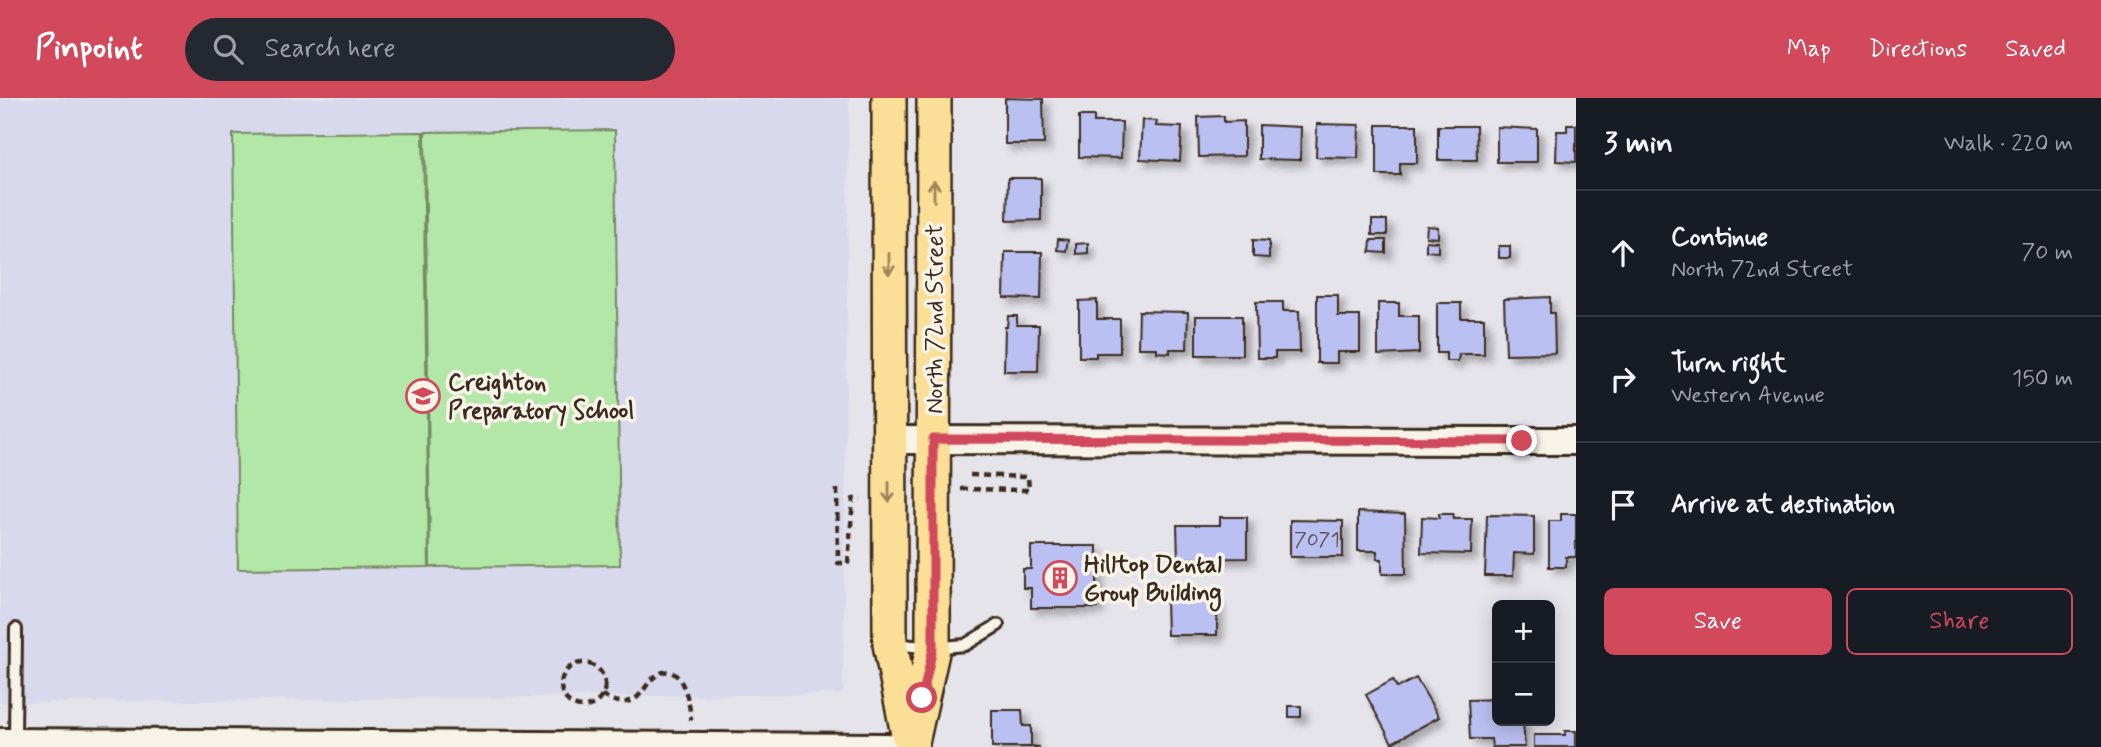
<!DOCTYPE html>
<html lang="en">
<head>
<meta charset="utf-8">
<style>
	:root { --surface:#171b24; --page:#242831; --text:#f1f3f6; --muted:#9ea1a6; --line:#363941; --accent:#d1495b }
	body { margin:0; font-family:Mynerve,sans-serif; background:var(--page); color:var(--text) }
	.controls { position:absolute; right:21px; bottom:21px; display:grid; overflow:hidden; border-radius:10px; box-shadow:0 4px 18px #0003 }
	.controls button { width:63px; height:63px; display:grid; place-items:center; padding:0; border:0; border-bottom:2px solid var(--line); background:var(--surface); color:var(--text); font:35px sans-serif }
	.stop { position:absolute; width:21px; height:21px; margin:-16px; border:5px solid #d1495b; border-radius:50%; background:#fff }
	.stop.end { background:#d1495b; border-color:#fff; box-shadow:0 2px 7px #0008 }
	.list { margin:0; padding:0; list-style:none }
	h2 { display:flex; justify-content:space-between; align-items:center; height:91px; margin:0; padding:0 28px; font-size:30px }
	h2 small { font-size:23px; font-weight:400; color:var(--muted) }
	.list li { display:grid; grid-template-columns:46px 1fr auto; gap:21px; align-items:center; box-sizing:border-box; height:126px; padding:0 28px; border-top:2px solid var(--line) }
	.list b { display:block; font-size:26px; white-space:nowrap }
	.list p { margin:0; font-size:23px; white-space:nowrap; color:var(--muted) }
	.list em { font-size:23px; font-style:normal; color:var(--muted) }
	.actions { display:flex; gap:14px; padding:21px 28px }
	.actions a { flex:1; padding:16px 0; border:2px solid var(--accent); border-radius:10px; text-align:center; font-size:24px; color:var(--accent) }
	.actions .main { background:var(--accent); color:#fff }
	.icon { flex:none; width:38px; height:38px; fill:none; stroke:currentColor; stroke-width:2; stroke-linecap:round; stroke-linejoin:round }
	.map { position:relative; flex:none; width:1576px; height:649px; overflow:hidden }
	header { display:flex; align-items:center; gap:42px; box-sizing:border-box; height:98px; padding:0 35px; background:var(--accent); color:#fff }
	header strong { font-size:33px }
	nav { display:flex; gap:38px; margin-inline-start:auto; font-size:24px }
	.search { width:490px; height:63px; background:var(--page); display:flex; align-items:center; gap:18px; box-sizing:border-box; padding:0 24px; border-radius:38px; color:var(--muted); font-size:26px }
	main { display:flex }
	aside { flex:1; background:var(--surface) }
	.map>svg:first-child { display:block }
</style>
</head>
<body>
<header>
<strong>Pinpoint</strong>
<div class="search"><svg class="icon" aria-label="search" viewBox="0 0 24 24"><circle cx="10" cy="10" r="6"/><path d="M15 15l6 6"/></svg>Search here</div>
<nav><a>Map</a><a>Directions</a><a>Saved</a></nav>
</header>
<main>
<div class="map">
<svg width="1576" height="649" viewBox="0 0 1576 649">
	<defs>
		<filter id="shadow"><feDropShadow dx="6" dy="6" stdDeviation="3.5" flood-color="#0004"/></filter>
	</defs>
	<rect width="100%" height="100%" fill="#e5e4eb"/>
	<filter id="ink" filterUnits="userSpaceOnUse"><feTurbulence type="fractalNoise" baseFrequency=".0143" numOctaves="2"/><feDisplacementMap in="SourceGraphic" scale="14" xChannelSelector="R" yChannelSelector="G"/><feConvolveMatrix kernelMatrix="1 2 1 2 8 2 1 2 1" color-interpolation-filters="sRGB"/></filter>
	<g filter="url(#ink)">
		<polygon fill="#d8d9ed" points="0,0 849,0 843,596 0,605"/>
		<g fill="#b3e7a8" stroke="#778863" stroke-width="2">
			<polygon points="615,32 620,467 430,469 425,34"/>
			<polygon points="423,34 429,469 238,471 233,36"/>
		</g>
		<g fill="#bac0f2" stroke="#3b2a1e" stroke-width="2" filter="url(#shadow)">
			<polygon points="1005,0 1043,1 1044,46 1005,46"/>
			<polygon points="1079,18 1094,18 1094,24 1122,24 1121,60 1079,59"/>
			<polygon points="1224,18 1224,24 1244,23 1244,58 1199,59 1198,19"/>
			<polygon points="1142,22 1157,23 1156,28 1182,29 1180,63 1140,61"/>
			<polygon points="1317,26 1359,27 1358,60 1316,59"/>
			<polygon points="1259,27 1301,29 1300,62 1259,61"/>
			<polygon points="1377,27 1417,27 1417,65 1400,65 1400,77 1377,77"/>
			<polygon points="1567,27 1576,27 1576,64 1556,63 1557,33 1567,33"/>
			<polygon points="1438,28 1476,28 1477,62 1438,62"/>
			<polygon points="1497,29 1537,31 1537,64 1497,64"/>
			<polygon points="1008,80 1041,80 1041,122 1007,123"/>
			<rect x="1372" y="122" width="15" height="15"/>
			<polygon points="1427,128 1438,129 1438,140 1426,139"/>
			<polygon points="1058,141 1068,142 1066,153 1057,152"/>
			<polygon points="1253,142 1269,143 1269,160 1253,159"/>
			<polygon points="1371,142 1386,142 1386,155 1370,154"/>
			<polygon points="1426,143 1438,144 1438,154 1426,153"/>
			<polygon points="1088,145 1088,155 1076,156 1076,146"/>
			<rect x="1499" y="148" width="11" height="12"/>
			<polygon points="1005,154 1042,154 1041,201 1004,200"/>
			<polygon points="1317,197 1338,197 1338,218 1360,218 1360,254 1337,254 1337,265 1317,265"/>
			<polygon points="1550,199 1550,215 1554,215 1555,255 1506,256 1504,201"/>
			<polygon points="1097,202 1097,221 1120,221 1120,255 1096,255 1096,259 1079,259 1079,203"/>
			<polygon points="1256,204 1283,204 1283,213 1299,213 1300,254 1275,254 1275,260 1257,260"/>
			<polygon points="1378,205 1399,205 1399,218 1419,218 1419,255 1378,257"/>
			<polygon points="1437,205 1461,205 1461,220 1484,220 1484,256 1459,256 1458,263 1446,263 1446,255 1437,255"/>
			<polygon points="1139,213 1188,214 1187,251 1170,251 1170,255 1157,254 1157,250 1138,250"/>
			<polygon points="1008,218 1017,218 1017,227 1039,227 1038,273 1004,273 1005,229 1007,229"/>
			<rect x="1196" y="218" width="46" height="39"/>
			<polygon points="1358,414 1405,416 1406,476 1382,476 1382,461 1377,461 1377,453 1358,453"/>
			<polygon points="1439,416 1453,416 1453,421 1472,421 1471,456 1421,455 1422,419 1439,420"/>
			<polygon points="1561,416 1576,416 1576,459 1566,459 1566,469 1549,469 1549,423 1561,423"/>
			<polygon points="1487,417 1534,418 1534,456 1514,455 1513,478 1485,478"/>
			<polygon points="1220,419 1247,419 1247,460 1178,461 1177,427 1220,427"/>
			<polygon points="1290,422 1343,423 1343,459 1290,459"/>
			<polygon points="1031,448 1097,448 1097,510 1031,510 1031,490 1023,490 1023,471 1031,471"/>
			<polygon points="1166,501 1217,501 1217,537 1167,537"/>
			<polygon points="1416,580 1439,619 1392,645 1366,597 1393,582 1397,590"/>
			<polygon points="1497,601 1497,623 1523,623 1525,649 1492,649 1491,641 1470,641 1468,602"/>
			<rect x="1289" y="608" width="12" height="11"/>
			<polygon points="992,612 1022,612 1023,628 1031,628 1031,648 1040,649 992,649"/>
			<polygon points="1565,633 1576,633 1576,649 1534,649 1534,637 1565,637"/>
		</g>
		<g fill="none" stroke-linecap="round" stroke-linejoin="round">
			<g stroke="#3b2a1e" stroke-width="16">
				<g id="service">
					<polyline points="893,546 933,550 965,547 998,527"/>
					<polyline points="15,644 16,531"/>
				</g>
			</g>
			<g stroke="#3b2a1e" stroke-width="32">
				<g id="tertiary">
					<polyline points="890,342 1576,343"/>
					<polyline points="0,644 887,649"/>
				</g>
			</g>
			<g stroke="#3b2a1e" stroke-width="38">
				<g id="primary">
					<polyline points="889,0 890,546 908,636"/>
					<polyline points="911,649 933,550 934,0"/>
				</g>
			</g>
			<g stroke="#3b2a1e" stroke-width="4.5" stroke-dasharray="7 5" stroke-linecap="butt">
				<polyline points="837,391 838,465 848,465 853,401 861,401"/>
				<polyline points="961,391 1029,392 1028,379 970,377"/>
				<circle cx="583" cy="587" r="22"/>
				<path d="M602 597C612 603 622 607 633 602 641 598 645 589 651 582 679 554 690 602 691 622"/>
			</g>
			<use href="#service" stroke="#f7f3e8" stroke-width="10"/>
			<use href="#tertiary" stroke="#f7f3e8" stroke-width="26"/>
			<use href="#primary" stroke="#fbdf96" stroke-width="33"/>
		</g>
		<defs><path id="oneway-shaft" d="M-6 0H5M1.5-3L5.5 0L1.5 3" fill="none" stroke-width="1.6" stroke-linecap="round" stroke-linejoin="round" transform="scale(1.75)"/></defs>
		<g stroke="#9b845a">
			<use href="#oneway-shaft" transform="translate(934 93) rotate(-90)"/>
			<use href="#oneway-shaft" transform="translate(889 166) rotate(90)"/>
			<use href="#oneway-shaft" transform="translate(889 394) rotate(90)"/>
		</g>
	</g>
	<g fill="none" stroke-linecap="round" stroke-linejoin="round" filter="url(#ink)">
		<polyline stroke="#d1495b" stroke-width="9" points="922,600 933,550 933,341 1522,343"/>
	</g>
	<defs>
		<g id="school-ring" transform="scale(1.75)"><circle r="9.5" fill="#f7f3e8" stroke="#d1495b" stroke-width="1.5"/><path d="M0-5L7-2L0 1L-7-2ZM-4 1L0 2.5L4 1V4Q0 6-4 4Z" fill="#d1495b"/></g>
		<g id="building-ring" transform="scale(1.75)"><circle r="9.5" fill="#f7f3e8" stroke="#d1495b" stroke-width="1.5"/><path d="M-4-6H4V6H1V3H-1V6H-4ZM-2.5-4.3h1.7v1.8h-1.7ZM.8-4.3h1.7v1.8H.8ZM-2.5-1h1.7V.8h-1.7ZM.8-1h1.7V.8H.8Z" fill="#d1495b"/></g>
	</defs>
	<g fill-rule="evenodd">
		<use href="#school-ring" x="423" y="298"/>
		<use href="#building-ring" x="1060" y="480"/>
	</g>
	<g text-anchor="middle" stroke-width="7" stroke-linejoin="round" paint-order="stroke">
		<g font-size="21" fill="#5b5053">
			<text x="1317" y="448">7071</text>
		</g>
		<g font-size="24" fill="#3b2a1e" stroke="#f7f3e8">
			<text transform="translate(934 221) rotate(-90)" y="8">North 72nd Street</text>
		</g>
		<g font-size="24" font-weight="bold" fill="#3b2a1e" stroke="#f7f3e8" text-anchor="start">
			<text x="448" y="292">Creighton<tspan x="448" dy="28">Preparatory School</tspan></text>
			<text x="1084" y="474">Hilltop Dental<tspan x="1084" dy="28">Group Building</tspan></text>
		</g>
	</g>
</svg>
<div class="controls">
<button>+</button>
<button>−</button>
</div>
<div class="stop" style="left:922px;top:600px"></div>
<div class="stop end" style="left:1522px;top:343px"></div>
</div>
<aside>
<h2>3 min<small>Walk · 220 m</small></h2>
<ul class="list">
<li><svg class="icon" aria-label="ahead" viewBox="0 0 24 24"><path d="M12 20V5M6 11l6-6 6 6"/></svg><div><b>Continue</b><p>North 72nd Street</p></div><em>70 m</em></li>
<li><svg class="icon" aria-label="right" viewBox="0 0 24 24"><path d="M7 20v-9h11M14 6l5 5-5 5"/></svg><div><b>Turn right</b><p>Western Avenue</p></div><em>150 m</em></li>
<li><svg class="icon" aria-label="arrive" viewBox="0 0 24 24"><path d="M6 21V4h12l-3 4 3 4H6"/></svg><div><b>Arrive at destination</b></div></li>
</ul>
<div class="actions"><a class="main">Save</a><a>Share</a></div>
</aside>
</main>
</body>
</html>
